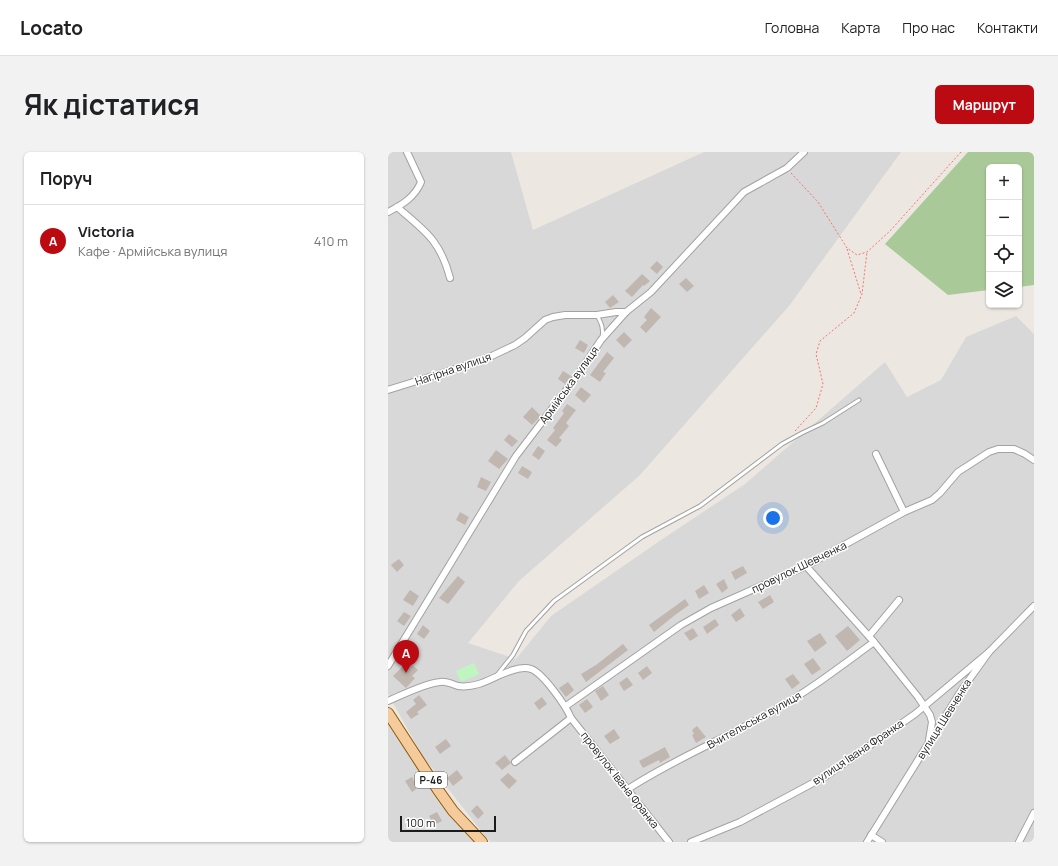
<!DOCTYPE html>
<html lang="uk">
<head>
<meta charset="utf-8">
<style>
	:root { --surface:#fff; --page:#f2f2f2; --text:#202124; --muted:#757577; --line:#e0e0e0; --accent:#bc0a13 }
	body { margin:0; font-family:Manrope,sans-serif; background:var(--page); color:var(--text) }
	.controls { position:absolute; right:12px; top:12px; display:grid; overflow:hidden; border-radius:6px; box-shadow:0 1px 3px #0004 }
	.controls button { width:36px; height:36px; display:grid; place-items:center; padding:0; border:0; border-bottom:1px solid var(--line); background:var(--surface); color:var(--text); font:20px sans-serif }
	.scale { position:absolute; left:12px; bottom:10px; width:96px; box-sizing:border-box; padding-left:4px; border:2px solid #1b1b1b; border-top:0; font-size:11px; line-height:14px; white-space:nowrap; color:#1b1b1b; -webkit-text-stroke:3px #fff; paint-order:stroke }
	.you { position:absolute; left:385px; top:366px; width:14px; height:14px; margin:-10px; border:3px solid #fff; border-radius:50%; background:#1a73e8; box-shadow:0 0 0 6px #1a73e833 }
	.badge { display:grid; place-items:center; width:26px; height:26px; border-radius:50%; background:var(--accent); color:#fff; font-size:13px; font-weight:700 }
	.pin { position:absolute; translate:-50% -33px; filter:drop-shadow(0 1px 2px #0008) }
	.pin::after { content:''; position:absolute; top:21px; width:14px; height:12px; background:inherit; clip-path:polygon(0 0,100% 0,50% 100%) }
	.list { margin:0; padding:0; list-style:none }
	h2 { display:flex; justify-content:space-between; align-items:center; height:52px; margin:0; padding:0 16px; font-size:17px }
	h2 small { font-size:13px; font-weight:400; color:var(--muted) }
	.list li { display:grid; grid-template-columns:26px 1fr auto; gap:12px; align-items:center; box-sizing:border-box; height:72px; padding:0 16px; border-top:1px solid var(--line) }
	.list b { display:block; font-size:15px; white-space:nowrap }
	.list p { margin:0; font-size:13px; white-space:nowrap; color:var(--muted) }
	.list em { font-size:13px; font-style:normal; color:var(--muted) }
	.icon { flex:none; width:22px; height:22px; fill:none; stroke:currentColor; stroke-width:2; stroke-linecap:round; stroke-linejoin:round }
	.map { position:relative; flex:none; width:646px; height:690px; overflow:hidden; border-radius:6px }
	header { display:flex; align-items:center; gap:24px; box-sizing:border-box; height:56px; padding:0 20px; background:var(--surface); border-bottom:1px solid var(--line) }
	header strong { font-size:19px }
	nav { display:flex; gap:22px; margin-inline-start:auto; font-size:14px }
	.intro { display:flex; align-items:center; justify-content:space-between; box-sizing:border-box; height:96px; padding:0 24px }
	h1 { margin:0; font-size:28px }
	.button { padding:10px 18px; border-radius:6px; background:var(--accent); color:#fff; font-size:14px; font-weight:700 }
	main { display:flex; gap:24px; padding:0 24px }
	aside { flex:1; background:var(--surface); border-radius:6px; box-shadow:0 1px 3px #0004 }
	.map>svg:first-child { display:block }
</style>
</head>
<body>
<header>
<strong>Locato</strong>
<nav><a>Головна</a><a>Карта</a><a>Про нас</a><a>Контакти</a></nav>
</header>
<div class="intro"><h1>Як дістатися</h1><a class="button">Маршрут</a></div>
<main>
<aside>
<h2>Поруч<small></small></h2>
<ul class="list">
<li><span class="badge">A</span><div><b>Victoria</b><p>Кафе · Армійська вулиця</p></div><em>410 m</em></li>
</ul>
</aside>
<div class="map">
<svg width="646" height="690" viewBox="0 0 646 690">
	<rect width="100%" height="100%" fill="#ece8e1"/>
	<g fill="#d9d8d8">
		<polygon points="0,0 123,0 145,78 316,0 513,0 401,154 252,323 131,429 80,491 128,507 163,464 273,388 357,332 497,210 519,245 553,228 578,185 628,164 646,182 646,690 103,690 97,684 34,603 0,542"/>
		<polygon points="0,568 45,642 86,690 0,690"/>
	</g>
	<polygon fill="#a9ca98" points="580,0 646,0 646,133 631,135 631,15 601,15 601,138 560,143 497,92"/>
	<polygon fill="#bff6c0" points="86,511 91,522 73,530 68,519"/>
	<g fill="#c0b7b1">
		<polygon points="269,109 275,115 269,122 262,116"/>
		<polygon points="254,122 262,129 256,134 255,133 244,145 237,139"/>
		<polygon points="298,126 306,134 299,140 291,132"/>
		<polygon points="225,143 231,150 222,156 217,150"/>
		<polygon points="263,156 273,165 258,181 252,175 259,168 256,165"/>
		<polygon points="236,180 244,188 236,196 228,188"/>
		<polygon points="192,188 200,193 196,201 187,196"/>
		<polygon points="219,200 226,206 215,220 218,221 212,230 202,223"/>
		<polygon points="175,219 183,224 177,232 170,227"/>
		<polygon points="193,235 203,243 196,251 187,243"/>
		<polygon points="179,252 188,258 178,271 181,274 171,286 174,288 168,295 159,288 167,278 165,276 176,261 174,259"/>
		<polygon points="144,255 153,264 144,273 135,265"/>
		<polygon points="121,282 130,289 124,295 116,288"/>
		<polygon points="150,294 157,299 151,308 144,303"/>
		<polygon points="108,298 120,307 111,317 100,309"/>
		<polygon points="134,314 144,320 140,327 130,321"/>
		<polygon points="93,325 103,330 98,339 89,335"/>
		<polygon points="72,360 81,365 77,373 68,368"/>
		<polygon points="11,407 16,413 9,420 3,413"/>
		<polygon points="355,414 359,421 347,428 343,420"/>
		<polygon points="70,424 77,430 60,452 51,446"/>
		<polygon points="336,427 340,436 334,441 328,432"/>
		<polygon points="316,433 321,441 311,447 307,439"/>
		<polygon points="22,438 31,444 25,454 15,448"/>
		<polygon points="382,443 386,450 375,457 370,450"/>
		<polygon points="297,447 301,453 287,463 266,480 261,473"/>
		<polygon points="352,456 357,464 348,470 343,463"/>
		<polygon points="16,460 23,464 16,474 9,469"/>
		<polygon points="327,467 331,473 319,482 315,475"/>
		<polygon points="35,473 42,479 36,487 29,482"/>
		<polygon points="460,474 472,488 459,499 447,484"/>
		<polygon points="305,476 310,484 302,489 296,481"/>
		<polygon points="432,481 439,491 427,500 419,489"/>
		<polygon points="235,492 240,498 198,530 193,522 208,513"/>
		<polygon points="425,506 433,517 424,523 416,512"/>
		<polygon points="22,511 30,518 24,524 27,526 18,536 5,524 14,515 16,516"/>
		<polygon points="259,514 264,521 255,528 250,521"/>
		<polygon points="405,522 412,531 404,537 397,527"/>
		<polygon points="239,525 245,533 236,539 231,531"/>
		<polygon points="180,530 186,538 178,545 171,536"/>
		<polygon points="215,534 221,543 213,549 207,539"/>
		<polygon points="31,543 39,553 29,560 31,562 23,567 18,560 28,552 25,548"/>
		<polygon points="154,545 159,552 151,558 146,551"/>
		<polygon points="199,547 205,555 197,561 191,553"/>
		<polygon points="309,574 318,585 308,591 304,583 306,582 304,578"/>
		<polygon points="226,577 232,586 222,592 216,584"/>
		<polygon points="58,587 63,594 52,602 47,595"/>
		<polygon points="277,595 282,605 272,611 271,608 255,616 251,609"/>
		<polygon points="117,603 123,611 114,618 107,611"/>
		<polygon points="69,618 75,626 65,634 59,626"/>
		<polygon points="120,621 129,629 121,637 112,628"/>
		<polygon points="24,625 30,636 24,640 17,629"/>
		<polygon points="89,653 96,661 90,667 83,659"/>
		<polygon points="49,660 54,669 46,673 41,664"/>
	</g>
	<g fill="none" stroke-linecap="round" stroke-linejoin="round">
		<g stroke="#a2a2a2" stroke-width="5">
			<g id="service">
				<path d="M209 163C213 171 216 176 214 186"/>
				<polyline points="109,523 125,503 138,479 166,449 254,385 312,354 394,292 414,281 435,271 471,248"/>
			</g>
		</g>
		<g stroke="#a2a2a2" stroke-width="8">
			<g id="minor">
				<path d="M9 55C37 79 52 88 62 126"/>
				<path d="M0 60C14 53 27 45 33 30L19 0"/>
				<polyline points="0,238 93,209 127,193 137,186 157,168 165,165 177,163 209,163 228,160 238,160"/>
				<polyline points="488,302 516,360"/>
				<polyline points="418,414 486,490 530,545 542,563 544,570 541,588"/>
				<polyline points="481,484 511,448"/>
				<polyline points="0,514 128,304 189,224 213,188 238,160 263,140 356,40 399,16 416,0"/>
				<path d="M0 549C14 543 38 531 52 530 58 529 64 532 70 534 77 535 84 534 91 532 104 528 129 512 143 517 155 521 178 554 183 566L281 690"/>
				<polyline points="178,554 293,473 323,456 418,414 516,360 544,348 552,341 570,320 601,300 610,297 626,297 637,302 646,308"/>
				<polyline points="127,610 183,566"/>
				<path d="M240 637C286 607 338 586 385 559 421 539 453 514 486 490"/>
				<polyline points="483,683 494,690"/>
				<polyline points="303,690 352,670 438,624 527,562 601,500"/>
				<polyline points="479,690 573,539 601,500 646,454"/>
				<polyline points="631,690 646,661"/>
			</g>
		</g>
		<g stroke="#8b5908" stroke-width="12">
			<polyline id="primary" points="0,561 50,638 65,659 94,690"/>
		</g>
		<g stroke="#f2736c" stroke-width="1" stroke-dasharray="2 2" stroke-linecap="butt">
			<polyline points="403,21 430,50 459,96 469,103 479,100 502,79 573,0"/>
			<polyline points="459,97 473,142"/>
			<polyline points="407,279 428,256 435,232 428,202 432,189 466,161 474,142 479,100"/>
		</g>
		<use href="#service" stroke="#fff" stroke-width="3"/>
		<use href="#minor" stroke="#fff" stroke-width="6"/>
		<use href="#primary" stroke="#f6cb9c" stroke-width="10"/>
	</g>
	<g text-anchor="middle" stroke-width="3" stroke-linejoin="round" paint-order="stroke">
		<rect fill="#fff" stroke="#5f5f5f" stroke-width="1" x="27" y="620" width="32" height="16" rx="3"/>
		<g font-size="10" font-weight="bold" fill="#1b1b1b">
			<text x="43" y="632">Р-46</text>
		</g>
		<g font-size="11" fill="#1b1b1b" stroke="#fff">
			<text transform="translate(65 217) rotate(-19)" y="4">Нагірна вулиця</text>
			<text transform="translate(181 233) rotate(-54)" y="4">Армійська вулиця</text>
			<text transform="translate(411 415) rotate(-26)" y="4">провулок Шевченка</text>
			<text transform="translate(556 567) rotate(-58)" y="4">вулиця Шевченка</text>
			<text transform="translate(366 568) rotate(-29)" y="4">Вчительська вулиця</text>
			<text transform="translate(470 600) rotate(-34)" y="4">вулиця Івана Франка</text>
			<text transform="translate(232 628) rotate(52)" y="4">провулок Івана Франка</text>
		</g>
	</g>
</svg>
<div class="controls">
<button>+</button>
<button>−</button>
<button><svg class="icon" aria-label="locate" viewBox="0 0 24 24"><circle cx="12" cy="12" r="6"/><path d="M12 2v4M12 18v4M2 12h4M18 12h4"/></svg></button>
<button><svg class="icon" aria-label="layers" viewBox="0 0 24 24"><path d="M12 4l9 5-9 5-9-5zM3 14l9 5 9-5"/></svg></button>
</div>
<div class="scale">100 m</div>
<div class="you"></div>
<div class="pin badge" style="left:18px;top:521px">A</div>
</div>
</main>
</body>
</html>
